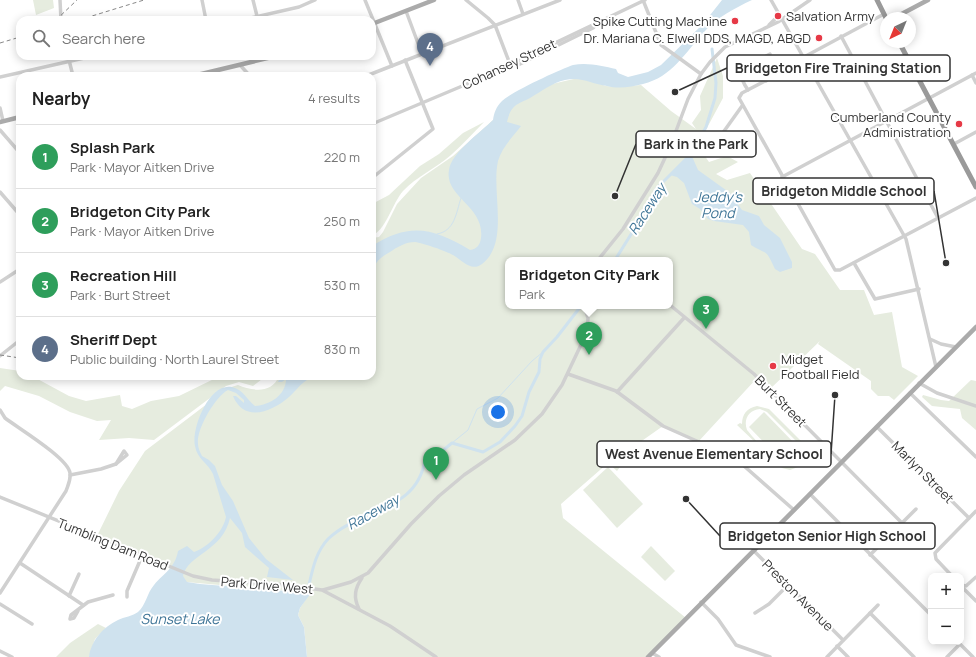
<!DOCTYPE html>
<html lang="en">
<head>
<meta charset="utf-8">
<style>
	:root { --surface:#fff; --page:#f6f6f6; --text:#222; --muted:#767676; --line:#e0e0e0; --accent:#0b8043 }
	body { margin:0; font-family:Manrope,sans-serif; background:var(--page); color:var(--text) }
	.controls { position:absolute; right:12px; bottom:12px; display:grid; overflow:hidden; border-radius:8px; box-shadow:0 2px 10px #0003 }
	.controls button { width:36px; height:36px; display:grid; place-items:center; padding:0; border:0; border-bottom:1px solid var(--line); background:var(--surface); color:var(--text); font:20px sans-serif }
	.compass { position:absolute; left:880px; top:12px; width:36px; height:36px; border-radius:50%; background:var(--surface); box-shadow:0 2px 10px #0003; rotate:223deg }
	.you { position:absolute; left:498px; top:412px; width:14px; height:14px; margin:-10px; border:3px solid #fff; border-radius:50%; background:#1a73e8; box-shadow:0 0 0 6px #1a73e833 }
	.badge { display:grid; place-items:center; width:26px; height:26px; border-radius:50%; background:var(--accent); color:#fff; font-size:13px; font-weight:700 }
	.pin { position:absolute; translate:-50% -33px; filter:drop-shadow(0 1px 2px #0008) }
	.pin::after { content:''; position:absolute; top:21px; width:14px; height:12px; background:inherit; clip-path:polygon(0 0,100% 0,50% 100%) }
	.popup { position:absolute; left:505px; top:257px; width:168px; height:52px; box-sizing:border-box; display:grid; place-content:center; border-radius:8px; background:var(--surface); filter:drop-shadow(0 1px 3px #0005); font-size:13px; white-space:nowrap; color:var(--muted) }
	.popup b { font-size:15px; color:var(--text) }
	.popup::after { content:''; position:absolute; left:50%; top:100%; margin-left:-8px; border:8px solid transparent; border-top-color:var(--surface) }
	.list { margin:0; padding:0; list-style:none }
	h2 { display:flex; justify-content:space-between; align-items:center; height:52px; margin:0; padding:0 16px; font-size:17px }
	h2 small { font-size:13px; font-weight:400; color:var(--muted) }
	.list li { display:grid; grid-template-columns:26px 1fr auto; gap:12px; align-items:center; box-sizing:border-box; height:64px; padding:0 16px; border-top:1px solid var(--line) }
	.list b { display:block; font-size:15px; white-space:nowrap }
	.list p { margin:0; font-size:13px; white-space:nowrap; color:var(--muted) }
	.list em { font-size:13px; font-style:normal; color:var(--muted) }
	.icon { flex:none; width:22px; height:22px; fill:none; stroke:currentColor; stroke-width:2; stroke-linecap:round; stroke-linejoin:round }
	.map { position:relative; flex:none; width:976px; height:657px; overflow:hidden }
	.search { position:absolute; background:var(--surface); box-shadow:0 2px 10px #0003; left:16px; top:16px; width:360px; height:44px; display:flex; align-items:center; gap:10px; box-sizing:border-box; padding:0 14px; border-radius:12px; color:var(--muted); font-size:15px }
	.panel { position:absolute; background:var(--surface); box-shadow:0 2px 10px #0003; left:16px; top:72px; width:360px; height:308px; border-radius:12px }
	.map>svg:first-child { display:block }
</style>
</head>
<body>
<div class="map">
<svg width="976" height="657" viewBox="0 0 976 657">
	<rect width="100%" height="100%" fill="#fff"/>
	<g fill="#e6ecdf" fill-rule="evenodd">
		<polygon points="33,0 53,0 54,8 36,15"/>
		<path d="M717 58 723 76V98L701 139 700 149 709 162 727 156 738 162 716 174 727 180 750 173 802 249 815 254 840 290H864L874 315 892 312 902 367 918 376 894 400 889 396H878L871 389V381L818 344 820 341 769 390 757 378 698 442 663 426 636 445 617 471 608 463 561 504 563 518 686 618 648 657H307L304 627 298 615 300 608 310 593 186 582 169 571 171 569 96 538 119 491 145 451 228 388 238 385C252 391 272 394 279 376H372V238L379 237 383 232 397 204 421 178 453 156 493 120 518 103 552 84 578 78 591 81 606 86 617 87 641 85 671 111 696 129 692 123 701 110 700 96ZM508 260H670V306H508Z"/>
		<path d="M484 122C473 133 462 145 451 155 436 168 416 177 403 191 393 202 385 232 372 235V204L389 195 420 166 439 154 463 133Z"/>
		<polygon points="0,368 20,371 20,376 32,376 69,396 86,401 120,395 122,406 132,409 151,401 179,396 220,376 266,376 253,386 239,382 226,386 154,440 129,438 99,440 111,420 97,421 70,412 39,396 5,386 0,391"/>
		<polygon points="971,380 976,381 976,430 962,418 960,409 932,406 922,397 923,395 941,400 949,401"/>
		<path d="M757 406 769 409 811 451 808 453 806 451 804 460 798 467 790 470 782 468 737 425 740 423 742 424C742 414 747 408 757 406ZM760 409 767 412 798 443 802 449V455C793 485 756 441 747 430 743 419 749 410 760 409Z"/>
		<polygon points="764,412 798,447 783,462 749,427"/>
		<polygon points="608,467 643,504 617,528 583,490"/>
		<polygon points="651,546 675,571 665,581 641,557"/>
		<polygon points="98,624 106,628 95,639 89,657 56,657 70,643"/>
	</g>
	<g fill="#cfe2ee">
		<path d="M722 0H752C735 8 716 18 704 32 685 53 672 77 643 84 632 87 618 89 607 86 592 84 581 76 565 80 552 83 542 91 530 98 516 105 511 105 507 122L521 126C512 138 502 147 498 161 491 191 510 243 482 264 471 272 463 261 453 255 446 251 423 243 415 242 406 242 397 247 390 252 381 257 376 261 372 271V246C410 222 433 228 470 250 477 249 480 245 481 238 485 206 444 197 449 170 451 153 481 132 493 120 494 113 496 107 502 101 509 93 561 69 573 65 587 62 603 66 616 69L618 73 628 77 648 72 661 65 703 24Z"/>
		<path d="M691 154 698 170 730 193 742 210 759 216 764 225 780 238 792 262V268L780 272 775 269C765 248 769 256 751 245L749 232 743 225 714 221 708 219 700 209 692 204 684 183 677 177 670 175Z"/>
		<path d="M281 376H334C326 381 315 376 307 380 300 384 295 392 289 397 272 412 244 423 233 396H236L244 403V400L236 393 228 390C216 396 196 429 198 444 198 448 200 452 202 456L209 460 215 466 222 485 233 501 249 538 266 559 293 580 267 577 269 568 245 547 242 533 230 518C223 551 188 554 183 576L187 582 200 584 311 593 300 608 298 615 304 627 307 657H89C91 641 103 627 118 620 124 617 133 616 138 612 146 605 147 593 154 585 164 573 175 568 178 551L187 546 194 552C208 547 223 532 226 517L213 474C208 463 197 459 195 446 191 429 209 382 232 387 244 390 246 399 255 406 270 405 286 395 286 379L282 382H278Z"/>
	</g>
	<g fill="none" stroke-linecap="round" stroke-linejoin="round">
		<g stroke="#cfe2ee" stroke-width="1">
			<path d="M437 234C455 231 456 213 461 198"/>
			<polyline points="452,443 468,430 477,409 498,398 532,361 543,352"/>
		</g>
		<g stroke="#cfe2ee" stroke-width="3">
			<polyline points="615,260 645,212 657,188 691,154 706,127 715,98 716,83 712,49"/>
			<path d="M307 593C312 574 314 554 328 539 360 508 418 512 425 459L442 451 452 443 483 452 500 442 515 426 522 416 529 392 539 372 540 359 543 352 557 337 581 306"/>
		</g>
		<g stroke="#d0d0d0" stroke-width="3.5">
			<polyline points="60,0 61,20"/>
			<polyline points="202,0 206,20"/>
			<polyline points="253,0 258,20"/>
			<polyline points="365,0 392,66"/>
			<polyline points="466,0 488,18 495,25 510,64"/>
			<polyline points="518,0 523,14"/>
			<polyline points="643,0 661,45 701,74"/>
			<polyline points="771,0 906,239 936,367"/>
			<polyline points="406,11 422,54"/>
			<polyline points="242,20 299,7 315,0"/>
			<polyline points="769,25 776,18 781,18"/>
			<polyline points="841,36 938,218"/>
			<polyline points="68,56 73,76"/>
			<polyline points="804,57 884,14"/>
			<polyline points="805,60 742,93 739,98 835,270 840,270 976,198"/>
			<polyline points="755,62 770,54"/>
			<polyline points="511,64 518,65 593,28 598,23"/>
			<polyline points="240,65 250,76"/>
			<polyline points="972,75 976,83"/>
			<polyline points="366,76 560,0"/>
			<polyline points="0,77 93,56"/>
			<path d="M748 90C741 80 733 59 755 62L766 81"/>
			<polyline points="0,108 3,121"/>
			<polyline points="372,124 486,76 645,0"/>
			<polyline points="0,130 20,153"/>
			<polyline points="954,144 976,132"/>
			<polyline points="712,148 742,106"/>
			<polyline points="782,177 976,73"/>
			<polyline points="372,178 433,129 405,60"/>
			<polyline points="0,192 20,215"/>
			<polyline points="598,260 623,229 658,173 670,147 688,99 701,74 710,62 725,47 778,22 810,0"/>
			<polyline points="854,263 875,299 919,289"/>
			<polyline points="0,282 20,269"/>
			<polyline points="670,305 754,374 902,523"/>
			<polyline points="930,339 941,344 956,347"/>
			<polyline points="0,356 20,340"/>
			<polyline points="568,374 616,391 663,426 735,458 794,510"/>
			<polyline points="919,383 937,393 976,406"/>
			<polyline points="617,392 684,318"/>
			<polyline points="910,393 976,457"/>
			<path d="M0 410 5 418C18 428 68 458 70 473 71 480 68 485 66 491L0 593"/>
			<polyline points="877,427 969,518"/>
			<polygon points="124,451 127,455 116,464"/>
			<polyline points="70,475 101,469 116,464"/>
			<polyline points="810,494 931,615"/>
			<polyline points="0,497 193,576 212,580 287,585 322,590 390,626 436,657"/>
			<polyline points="753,550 843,640"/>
			<polyline points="870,555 916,509"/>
			<polyline points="20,563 83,605"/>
			<polyline points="952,576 936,559 935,553 976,511"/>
			<polyline points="961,585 966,586 976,577"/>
			<polyline points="961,586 976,601"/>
			<polyline points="323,590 351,582 368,573 411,524 439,496 464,475 515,440 542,414 562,385 587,332 588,318 584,306"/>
			<polyline points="69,596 79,574"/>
			<polyline points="127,597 127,591 142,556"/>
			<polyline points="701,602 718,619 736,645 770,657"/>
			<polyline points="0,604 32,624"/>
			<path d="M359 609C353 597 355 588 362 578"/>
			<polyline points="78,611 74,618 70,619 71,615 88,602 113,595"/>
			<polyline points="755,613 769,604 788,585"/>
			<polyline points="870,613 914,657"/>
			<polyline points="958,642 973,657"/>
			<polyline points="837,646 848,657"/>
			<polyline points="0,651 12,657"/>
			<polyline points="652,653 659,657"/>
			<polyline points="827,657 878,605"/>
			<polyline points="947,657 960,644"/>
		</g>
		<g stroke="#ababab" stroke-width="4.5">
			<polyline points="894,18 928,0"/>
			<polyline points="372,24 434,0"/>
			<polyline points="193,76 276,56"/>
			<polyline points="0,122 20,117"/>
			<polyline points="648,657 976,327"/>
		</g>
		<g stroke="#9a9a9a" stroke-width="5">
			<polyline points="877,0 886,18"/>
			<polyline points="899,42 976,187"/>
		</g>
		<g stroke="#888" stroke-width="1" stroke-dasharray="4 3" stroke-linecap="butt">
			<polyline points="56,20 77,0"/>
			<polyline points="79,20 144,0"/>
			<polyline points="0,43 20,37"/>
			<polyline points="0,355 20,358"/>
		</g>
	</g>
	<g fill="#e63946" stroke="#fff" stroke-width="1.5">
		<circle cx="778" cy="16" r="4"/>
		<circle cx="735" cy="21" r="4"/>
		<circle cx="819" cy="38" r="4"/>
		<circle cx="959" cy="124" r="4"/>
		<circle cx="773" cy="366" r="4"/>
	</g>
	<g text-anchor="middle" stroke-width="4" stroke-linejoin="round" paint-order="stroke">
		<g font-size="13" fill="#333" stroke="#fff" text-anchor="end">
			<text x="786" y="21" text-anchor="start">Salvation Army</text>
			<text x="727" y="26">Spike Cutting Machine</text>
			<text x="811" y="43">Dr. Mariana C. Elwell DDS, MAGD, ABGD</text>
			<text x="951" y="122">Cumberland County<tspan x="951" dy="15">Administration</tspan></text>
			<text x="781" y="364" text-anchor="start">Midget<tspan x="781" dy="15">Football Field</tspan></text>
		</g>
		<g font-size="13" fill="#333" stroke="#fff">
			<text transform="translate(509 64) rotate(-25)" y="5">Cohansey Street</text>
			<text transform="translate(781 401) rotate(45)" y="5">Burt Street</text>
			<text transform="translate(923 472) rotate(45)" y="5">Marlyn Street</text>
			<text transform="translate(113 544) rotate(22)" y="5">Tumbling Dam Road</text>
			<text transform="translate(267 585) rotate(5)" y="5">Park Drive West</text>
			<text transform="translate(798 595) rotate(45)" y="5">Preston Avenue</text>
		</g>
		<g font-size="14" font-style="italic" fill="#3f7597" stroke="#fff">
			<text x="718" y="202">Jeddy's<tspan x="718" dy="16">Pond</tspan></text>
			<text transform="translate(647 209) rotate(-57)" y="5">Raceway</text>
			<text transform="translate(373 512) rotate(-29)" y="5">Raceway</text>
			<text x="180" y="624">Sunset Lake</text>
		</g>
	</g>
	<path fill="none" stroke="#333" stroke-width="1.5" d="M675 92L727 68M615 196L636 144M946 263L934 191M835 395L831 454M686 499L720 536"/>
	<g fill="#333" stroke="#fff" stroke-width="1.5">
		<circle cx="675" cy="92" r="4"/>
		<circle cx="615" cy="196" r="4"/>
		<circle cx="946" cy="263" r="4"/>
		<circle cx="835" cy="395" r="4"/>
		<circle cx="686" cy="499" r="4"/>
	</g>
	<g fill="#fff" stroke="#333" stroke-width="1.5">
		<rect x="727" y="55" width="223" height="26" rx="4"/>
		<rect x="636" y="131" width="120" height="26" rx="4"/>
		<rect x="753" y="178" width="181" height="26" rx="4"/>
		<rect x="597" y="441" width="234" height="26" rx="4"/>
		<rect x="720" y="523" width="215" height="26" rx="4"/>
	</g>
	<g font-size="14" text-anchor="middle" font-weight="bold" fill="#333">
		<text x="838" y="73">Bridgeton Fire Training Station</text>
		<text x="696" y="149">Bark in the Park</text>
		<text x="844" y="196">Bridgeton Middle School</text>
		<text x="714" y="459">West Avenue Elementary School</text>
		<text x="827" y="541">Bridgeton Senior High School</text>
	</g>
</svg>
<div class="controls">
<button>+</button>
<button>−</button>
</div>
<svg class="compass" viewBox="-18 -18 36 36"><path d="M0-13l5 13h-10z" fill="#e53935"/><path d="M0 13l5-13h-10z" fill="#767676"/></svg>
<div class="you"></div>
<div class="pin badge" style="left:436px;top:480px;background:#2e9e5b">1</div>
<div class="pin badge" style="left:589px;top:355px;background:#2e9e5b">2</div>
<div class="popup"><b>Bridgeton City Park</b>Park</div>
<div class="pin badge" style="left:706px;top:329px;background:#2e9e5b">3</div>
<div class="pin badge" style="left:430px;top:66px;background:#5c6f8a">4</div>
<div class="search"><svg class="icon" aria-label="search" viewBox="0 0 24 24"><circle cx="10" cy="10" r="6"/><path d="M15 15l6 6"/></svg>Search here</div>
<section class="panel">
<h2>Nearby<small>4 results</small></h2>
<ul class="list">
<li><span class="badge" style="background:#2e9e5b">1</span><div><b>Splash Park</b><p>Park · Mayor Aitken Drive</p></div><em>220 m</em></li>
<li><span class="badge" style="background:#2e9e5b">2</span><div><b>Bridgeton City Park</b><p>Park · Mayor Aitken Drive</p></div><em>250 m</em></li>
<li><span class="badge" style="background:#2e9e5b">3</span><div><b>Recreation Hill</b><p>Park · Burt Street</p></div><em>530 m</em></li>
<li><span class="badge" style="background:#5c6f8a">4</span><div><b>Sheriff Dept</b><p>Public building · North Laurel Street</p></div><em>830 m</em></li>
</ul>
</section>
</div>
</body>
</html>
